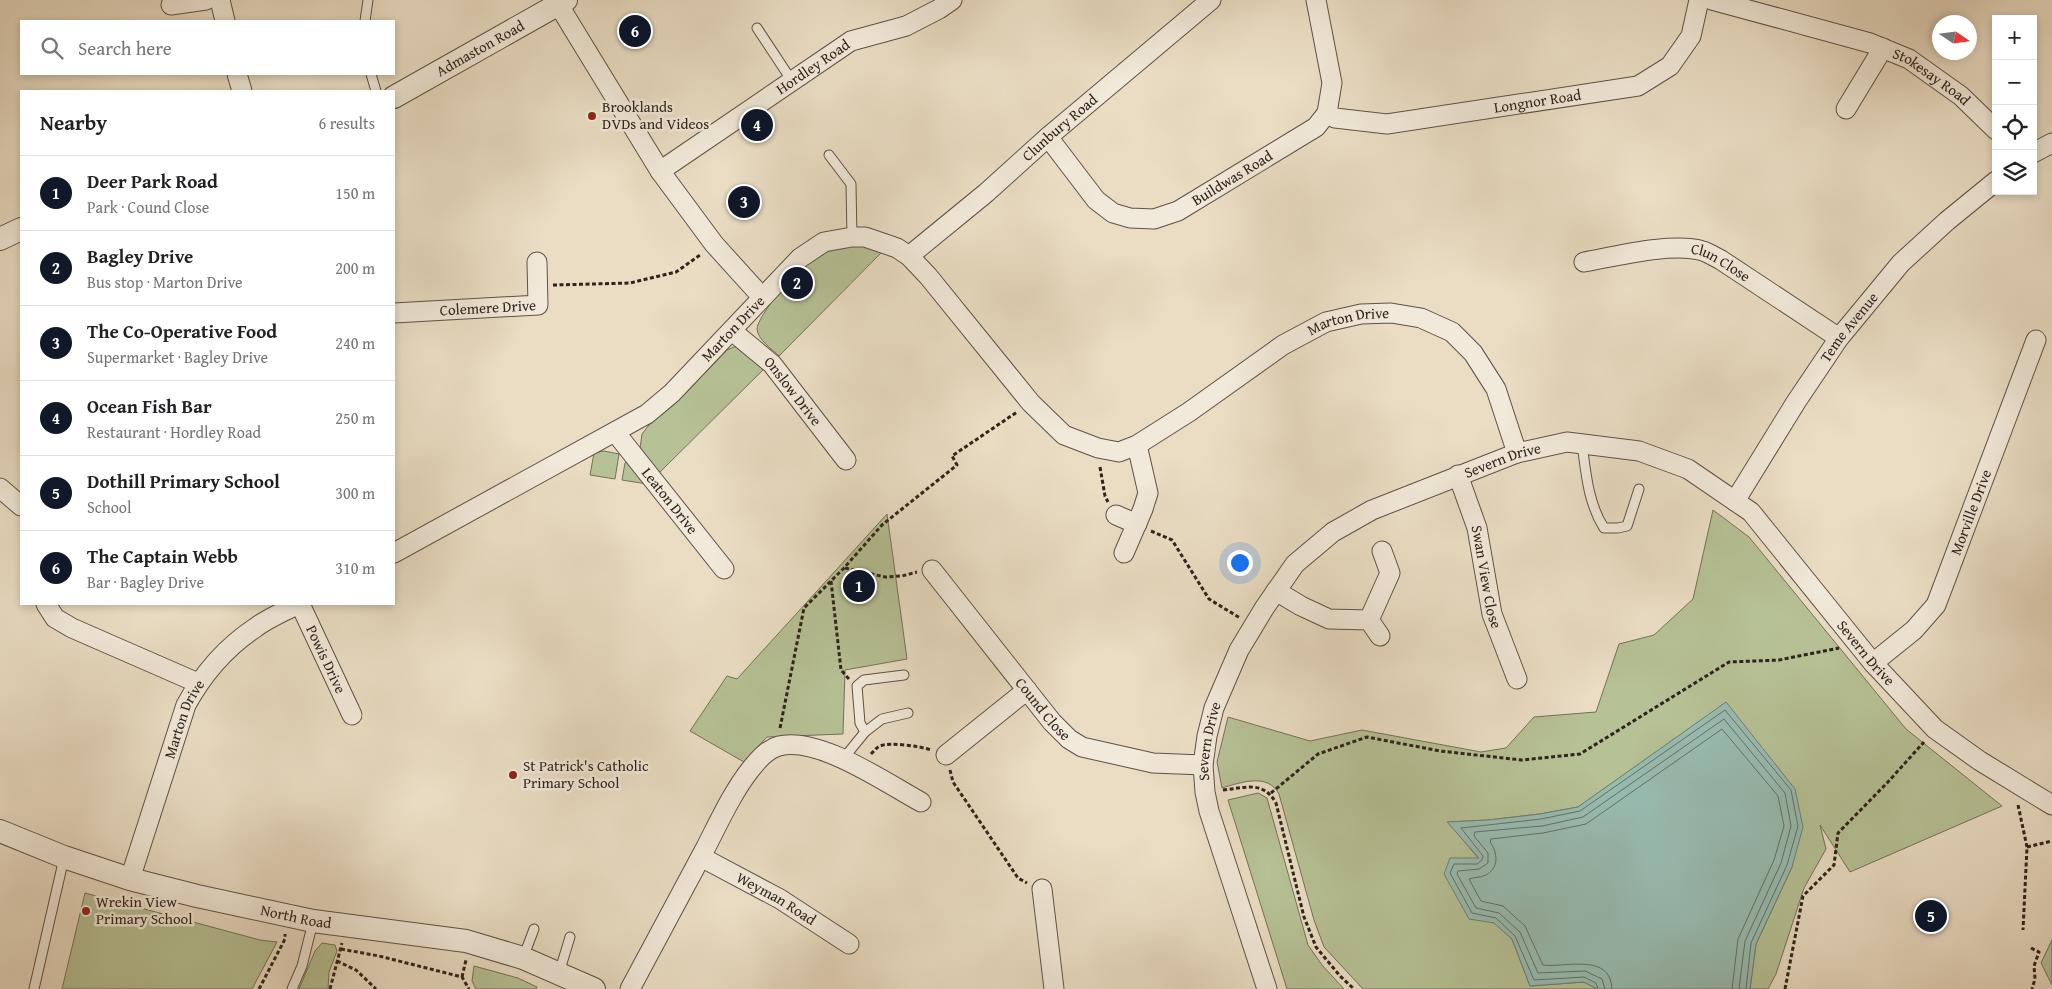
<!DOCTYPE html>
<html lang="en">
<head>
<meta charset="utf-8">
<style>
	:root { --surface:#fff; --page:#f2f2f2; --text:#202124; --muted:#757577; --line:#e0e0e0; --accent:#111827 }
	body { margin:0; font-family:"Gentium Book Plus",serif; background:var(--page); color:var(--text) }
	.controls { position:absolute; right:15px; top:15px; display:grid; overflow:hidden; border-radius:0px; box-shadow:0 2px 8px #0003 }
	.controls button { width:45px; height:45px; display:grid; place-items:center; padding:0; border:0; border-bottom:1px solid var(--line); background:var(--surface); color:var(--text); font:25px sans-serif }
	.compass { position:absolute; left:1932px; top:15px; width:45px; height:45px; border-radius:50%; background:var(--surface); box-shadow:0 2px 8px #0003; rotate:103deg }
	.you { position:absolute; left:1239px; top:562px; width:18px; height:18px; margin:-12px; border:4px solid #fff; border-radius:50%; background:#1a73e8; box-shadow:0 0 0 8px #1a73e833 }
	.badge { display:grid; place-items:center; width:32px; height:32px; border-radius:50%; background:var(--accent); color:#fff; font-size:16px; font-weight:700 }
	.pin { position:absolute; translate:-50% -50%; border:2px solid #fff; box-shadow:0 1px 5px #0006 }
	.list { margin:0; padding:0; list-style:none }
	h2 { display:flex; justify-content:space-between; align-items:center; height:65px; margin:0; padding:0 20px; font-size:21px }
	h2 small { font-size:16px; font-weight:400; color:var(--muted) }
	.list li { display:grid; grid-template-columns:32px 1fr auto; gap:15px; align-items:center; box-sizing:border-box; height:75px; padding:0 20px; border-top:1px solid var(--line) }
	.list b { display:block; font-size:19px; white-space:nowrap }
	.list p { margin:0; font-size:16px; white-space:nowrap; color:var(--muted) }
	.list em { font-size:16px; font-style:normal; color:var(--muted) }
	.icon { flex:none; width:28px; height:28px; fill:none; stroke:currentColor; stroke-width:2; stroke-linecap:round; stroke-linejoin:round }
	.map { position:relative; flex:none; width:2052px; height:989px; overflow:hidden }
	.search { position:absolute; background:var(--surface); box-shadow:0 2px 8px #0003; left:20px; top:20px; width:375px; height:55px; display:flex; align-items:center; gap:12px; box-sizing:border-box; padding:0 18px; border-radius:0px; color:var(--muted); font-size:19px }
	.panel { position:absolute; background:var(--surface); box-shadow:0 2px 8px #0003; left:20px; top:90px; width:375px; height:515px; border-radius:0px }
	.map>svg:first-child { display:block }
</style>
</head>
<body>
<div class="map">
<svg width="2052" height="989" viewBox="0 0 2052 989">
	<rect width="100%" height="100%" fill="#eaddc4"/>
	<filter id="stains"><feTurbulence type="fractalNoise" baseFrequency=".004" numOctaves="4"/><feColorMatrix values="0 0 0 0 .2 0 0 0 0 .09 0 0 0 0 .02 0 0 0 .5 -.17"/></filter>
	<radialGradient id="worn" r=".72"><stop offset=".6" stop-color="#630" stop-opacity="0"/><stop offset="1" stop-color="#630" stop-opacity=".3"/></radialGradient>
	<g fill="#b6c195" stroke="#727258">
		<path d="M851 245 867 246 882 252 779 356C772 349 758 340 757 329 757 317 797 268 808 261 822 252 835 249 851 245Z"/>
		<polygon points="734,347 742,347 767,366 659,473 640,448 642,434 649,425 676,403 727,350"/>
		<polygon points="604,451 619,454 615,479 590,475 594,453"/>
		<polygon points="628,461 647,484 622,480 625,463"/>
		<path d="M1713 510 1749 537 1906 729 2002 806 1850 872 1820 825 1826 849 1804 888 1776 974 1768 989H1750L1756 944 1792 867 1726 703 1578 807 1540 814 1488 820 1448 822 1479 859 1469 918 1494 922 1512 939 1530 986 1584 982 1597 989H1363L1324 947 1314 920 1279 794C1268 773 1242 782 1222 788L1217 762 1228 717 1310 741 1362 730 1481 752 1506 748 1534 717 1596 712 1619 644 1654 635 1693 599Z"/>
		<polygon points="887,514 907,659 845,670 843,734 767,737 744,762 690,731 727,676 737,679"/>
		<polygon points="1258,793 1267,798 1308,945 1322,965 1344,989 1287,989 1228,800"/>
		<polygon points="85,893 260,940 277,942 252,989 62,989"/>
		<polygon points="2052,940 2052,985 2041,963"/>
		<polygon points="322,943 335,945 337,951 329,972 328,989 299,989 315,951"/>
		<polygon points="474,966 518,978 537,987 536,989 476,989 472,981"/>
	</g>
	<polygon fill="#98bcb1" stroke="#6e7f75" points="1726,702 1795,789 1803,827 1792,867 1756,944 1750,989 1597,989 1584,982 1530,986 1512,939 1494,923 1469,919 1444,874 1450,858 1479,858 1447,822 1488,820 1540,814 1578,807"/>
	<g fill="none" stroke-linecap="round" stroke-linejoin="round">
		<g stroke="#647066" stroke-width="1">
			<polyline points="1598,989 1596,983 1584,977 1534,980 1515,936 1496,918 1472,913 1450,873 1454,864 1477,864 1482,860 1483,856 1461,828 1541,819 1580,811 1725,710 1791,790 1798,826 1787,865 1751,943 1746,989"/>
			<polyline points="1605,989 1602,979 1585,971 1538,973 1520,932 1499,913 1476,908 1457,874 1458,871 1479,869 1488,863 1488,853 1474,836 1475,832 1542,826 1583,817 1724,719 1785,793 1791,826 1781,863 1745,941 1739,989"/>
			<path d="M1612 989C1611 952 1564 968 1543 965L1525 926 1503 906 1481 901 1469 879C1474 877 1480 878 1486 875 1499 868 1498 853 1490 842L1491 839 1543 833 1586 824 1722 729 1778 796 1784 826 1774 860 1738 939 1732 989"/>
		</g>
		<g stroke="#5e5246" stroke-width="11">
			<g id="service">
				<polyline points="365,21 368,0"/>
				<polyline points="757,28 792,81"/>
				<polyline points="371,74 376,91"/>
				<polyline points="829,155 851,184 852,237"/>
				<path d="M1582 444C1586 473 1588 503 1604 528H1618L1627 526 1639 489"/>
				<polyline points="865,732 860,723 857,686 864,680 904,675"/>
				<polyline points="843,759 865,732 882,719 908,713"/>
				<polyline points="523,958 534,929"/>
				<polyline points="559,973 570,937"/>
				<polyline points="34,989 64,858"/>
				<polyline points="292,989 302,966 313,922"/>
			</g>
		</g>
		<g stroke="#5e5246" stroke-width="21">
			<g id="minor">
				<polyline points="220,0 225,21"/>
				<path id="s1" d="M1712 0 1870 43 1909 59 1961 96 1996 130"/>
				<polyline points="558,4 660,171 714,244 762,297"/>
				<polyline points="171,5 206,0"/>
				<polyline points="237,74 242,91"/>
				<polyline points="1846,109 1883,48"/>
				<path id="s2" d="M1327 113 1335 118 1387 124 1638 86 1670 66 1691 36 1699 0"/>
				<path id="s3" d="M1048 137 1096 200 1113 213 1130 218 1154 219 1178 211 1316 127 1327 113 1332 83 1316 0"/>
				<polyline points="2033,153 2052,143"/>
				<path id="s4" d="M660 171 851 41 906 26 939 9 952 0"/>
				<path id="s5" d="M909 256 986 193 1048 137 1211 0"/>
				<path id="s6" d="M1584 262C1617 256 1672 242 1703 251 1709 253 1715 257 1721 260L1839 338"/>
				<path id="s7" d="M394 313 538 305 537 262"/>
				<path id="s8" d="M732 331 772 364 846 460"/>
				<path id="s9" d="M615 432 724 569"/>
				<path id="s10" d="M1458 475 1477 528 1492 614 1517 679"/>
				<polyline points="0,488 21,506"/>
				<path id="s11" d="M1735 501 1796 402 1839 338 1901 263 1947 221 1996 181"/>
				<polyline points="1116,515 1137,524"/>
				<path id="s12" d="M394 553 647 414 672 393 800 258 824 242 852 237H865L897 248 909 256 928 276 1031 403 1064 435 1098 448 1119 452 1137 445 1189 412 1283 345 1326 322 1361 314 1391 313 1421 318 1452 332 1473 353 1496 389 1517 453"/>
				<polyline points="1124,553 1143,509 1148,493 1137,445"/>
				<path id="s13" d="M932 570 1052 722 1069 739 1082 747 1153 763 1203 765"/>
				<polyline points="1276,591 1301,606 1329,619 1369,620 1390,573 1382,551"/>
				<polyline points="46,604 55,618 72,628 198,683"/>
				<path id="s14" d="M300 604 352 715"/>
				<polyline points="1369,620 1380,636"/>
				<path id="s15" d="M1873 663 1914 630 1936 605 2036 340"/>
				<polyline points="946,755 1027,690"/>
				<path id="s16" d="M701 857 780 899 849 944"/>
				<path id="s17" d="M130 879 186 705C203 674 225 648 255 628 268 618 285 611 299 604"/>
				<polyline points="1042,889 1054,989"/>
				<path d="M630 989C655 942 680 895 705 849 719 822 732 793 750 770 758 760 767 749 779 746 819 736 886 783 921 802"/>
				<path id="s18" d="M1267 989 1209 811 1205 792 1203 765 1207 736 1214 708 1239 650 1265 607 1295 564 1333 532 1372 510 1517 453 1567 442 1639 451 1688 469 1751 512 1873 663 1935 729 1980 761 2052 805"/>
			</g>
		</g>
		<g stroke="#5e5246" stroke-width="24">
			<g id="tertiary">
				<path id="s19" d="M394 97 566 0"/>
				<polyline points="0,239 21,229"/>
				<path id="s20" d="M0 831 64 857 130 879 197 896 313 921 466 941 523 958 594 989"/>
			</g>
		</g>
		<g stroke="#2f231c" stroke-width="3" stroke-dasharray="4 2.5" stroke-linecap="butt">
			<polyline points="553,285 630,283 676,272 700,255"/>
			<polyline points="1100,467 1105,496 1108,502"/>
			<polyline points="1151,531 1172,540 1209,599 1240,618"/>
			<polyline points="845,568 885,577 902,576 917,572"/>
			<polyline points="831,581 841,670 849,679"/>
			<polyline points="780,728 804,608 844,568 882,525 957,465 952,456 1017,412"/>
			<path d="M871 754C874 751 876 748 880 746 890 742 920 746 931 750"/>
			<polyline points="950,770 953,782 1018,878 1027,883"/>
			<path d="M1223 790C1245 788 1263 780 1276 803L1304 917 1316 947 1340 976 1354 989"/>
			<polyline points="1271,793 1318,754 1367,737 1440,751 1522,760 1580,754 1729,662 1779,660 1839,648"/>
			<polyline points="2018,805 2027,847 2023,930"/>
			<polyline points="2027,847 2052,841"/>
			<polyline points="2031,948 2039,952 2034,966 2035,979 2032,989"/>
			<polyline points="341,949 379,956 462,977 469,989"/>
			<polyline points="337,961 356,970 376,989"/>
			<polyline points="462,977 466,960"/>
			<polyline points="259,989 285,939 285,934"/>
			<polyline points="330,989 342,943"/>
			<polyline points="1785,989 1803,896 1834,865 1838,833 1887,783 1924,742"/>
		</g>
		<use href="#service" stroke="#f1e9d9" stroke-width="9"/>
		<use href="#minor" stroke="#f1e9d9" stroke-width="19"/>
		<use href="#tertiary" stroke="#f1e9d9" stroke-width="22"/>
	</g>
	<g fill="#8f2418" stroke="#f1e9d9" stroke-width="2">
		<circle cx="592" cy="116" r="5"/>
		<circle cx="513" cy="775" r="5"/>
		<circle cx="86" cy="911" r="5"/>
	</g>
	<g text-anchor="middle" stroke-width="5" stroke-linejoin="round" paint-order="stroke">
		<g font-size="15" fill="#2f231c" stroke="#f1e9d9">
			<text dy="5" stroke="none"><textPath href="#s19" startOffset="99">Admaston Road</textPath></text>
			<text dy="5" stroke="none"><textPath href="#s4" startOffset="185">Hordley Road</textPath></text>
			<text dy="5" stroke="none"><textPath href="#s1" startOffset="234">Stokesay Road</textPath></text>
			<text dy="5" stroke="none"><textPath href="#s2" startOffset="214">Longnor Road</textPath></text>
			<text dy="5" stroke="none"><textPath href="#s5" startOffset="198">Clunbury Road</textPath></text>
			<text dy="5" stroke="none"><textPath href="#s3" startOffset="231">Buildwas Road</textPath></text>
			<text dy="5" stroke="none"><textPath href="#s6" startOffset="141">Clun Close</textPath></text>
			<text dy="5" stroke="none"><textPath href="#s7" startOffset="94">Colemere Drive</textPath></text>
			<text dy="5" stroke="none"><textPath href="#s12" startOffset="1188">Marton Drive</textPath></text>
			<text dy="5" stroke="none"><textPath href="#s11" startOffset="208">Teme Avenue</textPath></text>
			<text dy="5" stroke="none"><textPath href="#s12" startOffset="410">Marton Drive</textPath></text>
			<text dy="5" stroke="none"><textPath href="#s8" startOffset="86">Onslow Drive</textPath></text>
			<text dy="5" stroke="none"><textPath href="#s18" startOffset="692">Severn Drive</textPath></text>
			<text dy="5" stroke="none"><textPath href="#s9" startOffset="88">Leaton Drive</textPath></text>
			<text dy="5" stroke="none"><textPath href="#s15" startOffset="185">Morville Drive</textPath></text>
			<text dy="5" stroke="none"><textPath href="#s10" startOffset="106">Swan View Close</textPath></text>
			<text dy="5" stroke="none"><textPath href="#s18" startOffset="1142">Severn Drive</textPath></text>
			<text dy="5" stroke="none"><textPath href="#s14" startOffset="61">Powis Drive</textPath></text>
			<text dy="5" stroke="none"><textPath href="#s13" startOffset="178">Cound Close</textPath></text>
			<text dy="5" stroke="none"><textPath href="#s17" startOffset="169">Marton Drive</textPath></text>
			<text dy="5" stroke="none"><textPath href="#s18" startOffset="258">Severn Drive</textPath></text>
			<text dy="5" stroke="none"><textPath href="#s16" startOffset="86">Weyman Road</textPath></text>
			<text dy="5" stroke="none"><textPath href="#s20" startOffset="309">North Road</textPath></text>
		</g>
		<g font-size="15" fill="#2f231c" stroke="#f1e9d9" text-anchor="start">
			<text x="602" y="112">Brooklands<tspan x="602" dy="17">DVDs and Videos</tspan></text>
			<text x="523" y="771">St Patrick's Catholic<tspan x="523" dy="17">Primary School</tspan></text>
			<text x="96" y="907">Wrekin View<tspan x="96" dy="17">Primary School</tspan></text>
		</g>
	</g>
	<rect width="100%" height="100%" filter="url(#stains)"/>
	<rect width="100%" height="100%" fill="url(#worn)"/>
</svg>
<div class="controls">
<button>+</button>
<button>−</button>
<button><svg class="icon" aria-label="locate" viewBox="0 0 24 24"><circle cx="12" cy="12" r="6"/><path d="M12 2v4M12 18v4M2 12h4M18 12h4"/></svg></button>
<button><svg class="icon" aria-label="layers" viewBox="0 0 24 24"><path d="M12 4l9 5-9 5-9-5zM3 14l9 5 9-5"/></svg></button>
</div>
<svg class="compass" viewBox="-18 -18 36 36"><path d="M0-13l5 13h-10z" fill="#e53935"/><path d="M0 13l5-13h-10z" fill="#757577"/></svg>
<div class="you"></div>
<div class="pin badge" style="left:859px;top:586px">1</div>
<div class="pin badge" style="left:797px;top:283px">2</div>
<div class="pin badge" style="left:744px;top:202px">3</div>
<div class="pin badge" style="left:757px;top:125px">4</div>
<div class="pin badge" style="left:1931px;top:916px">5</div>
<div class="pin badge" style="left:635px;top:31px">6</div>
<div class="search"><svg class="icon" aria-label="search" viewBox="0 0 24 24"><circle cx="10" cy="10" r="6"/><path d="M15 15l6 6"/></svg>Search here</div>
<section class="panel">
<h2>Nearby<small>6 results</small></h2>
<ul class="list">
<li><span class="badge">1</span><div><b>Deer Park Road</b><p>Park · Cound Close</p></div><em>150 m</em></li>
<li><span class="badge">2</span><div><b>Bagley Drive</b><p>Bus stop · Marton Drive</p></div><em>200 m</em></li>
<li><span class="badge">3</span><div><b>The Co-Operative Food</b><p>Supermarket · Bagley Drive</p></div><em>240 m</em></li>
<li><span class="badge">4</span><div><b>Ocean Fish Bar</b><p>Restaurant · Hordley Road</p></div><em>250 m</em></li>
<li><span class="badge">5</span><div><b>Dothill Primary School</b><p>School</p></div><em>300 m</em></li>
<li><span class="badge">6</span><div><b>The Captain Webb</b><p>Bar · Bagley Drive</p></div><em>310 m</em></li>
</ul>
</section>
</div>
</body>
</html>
